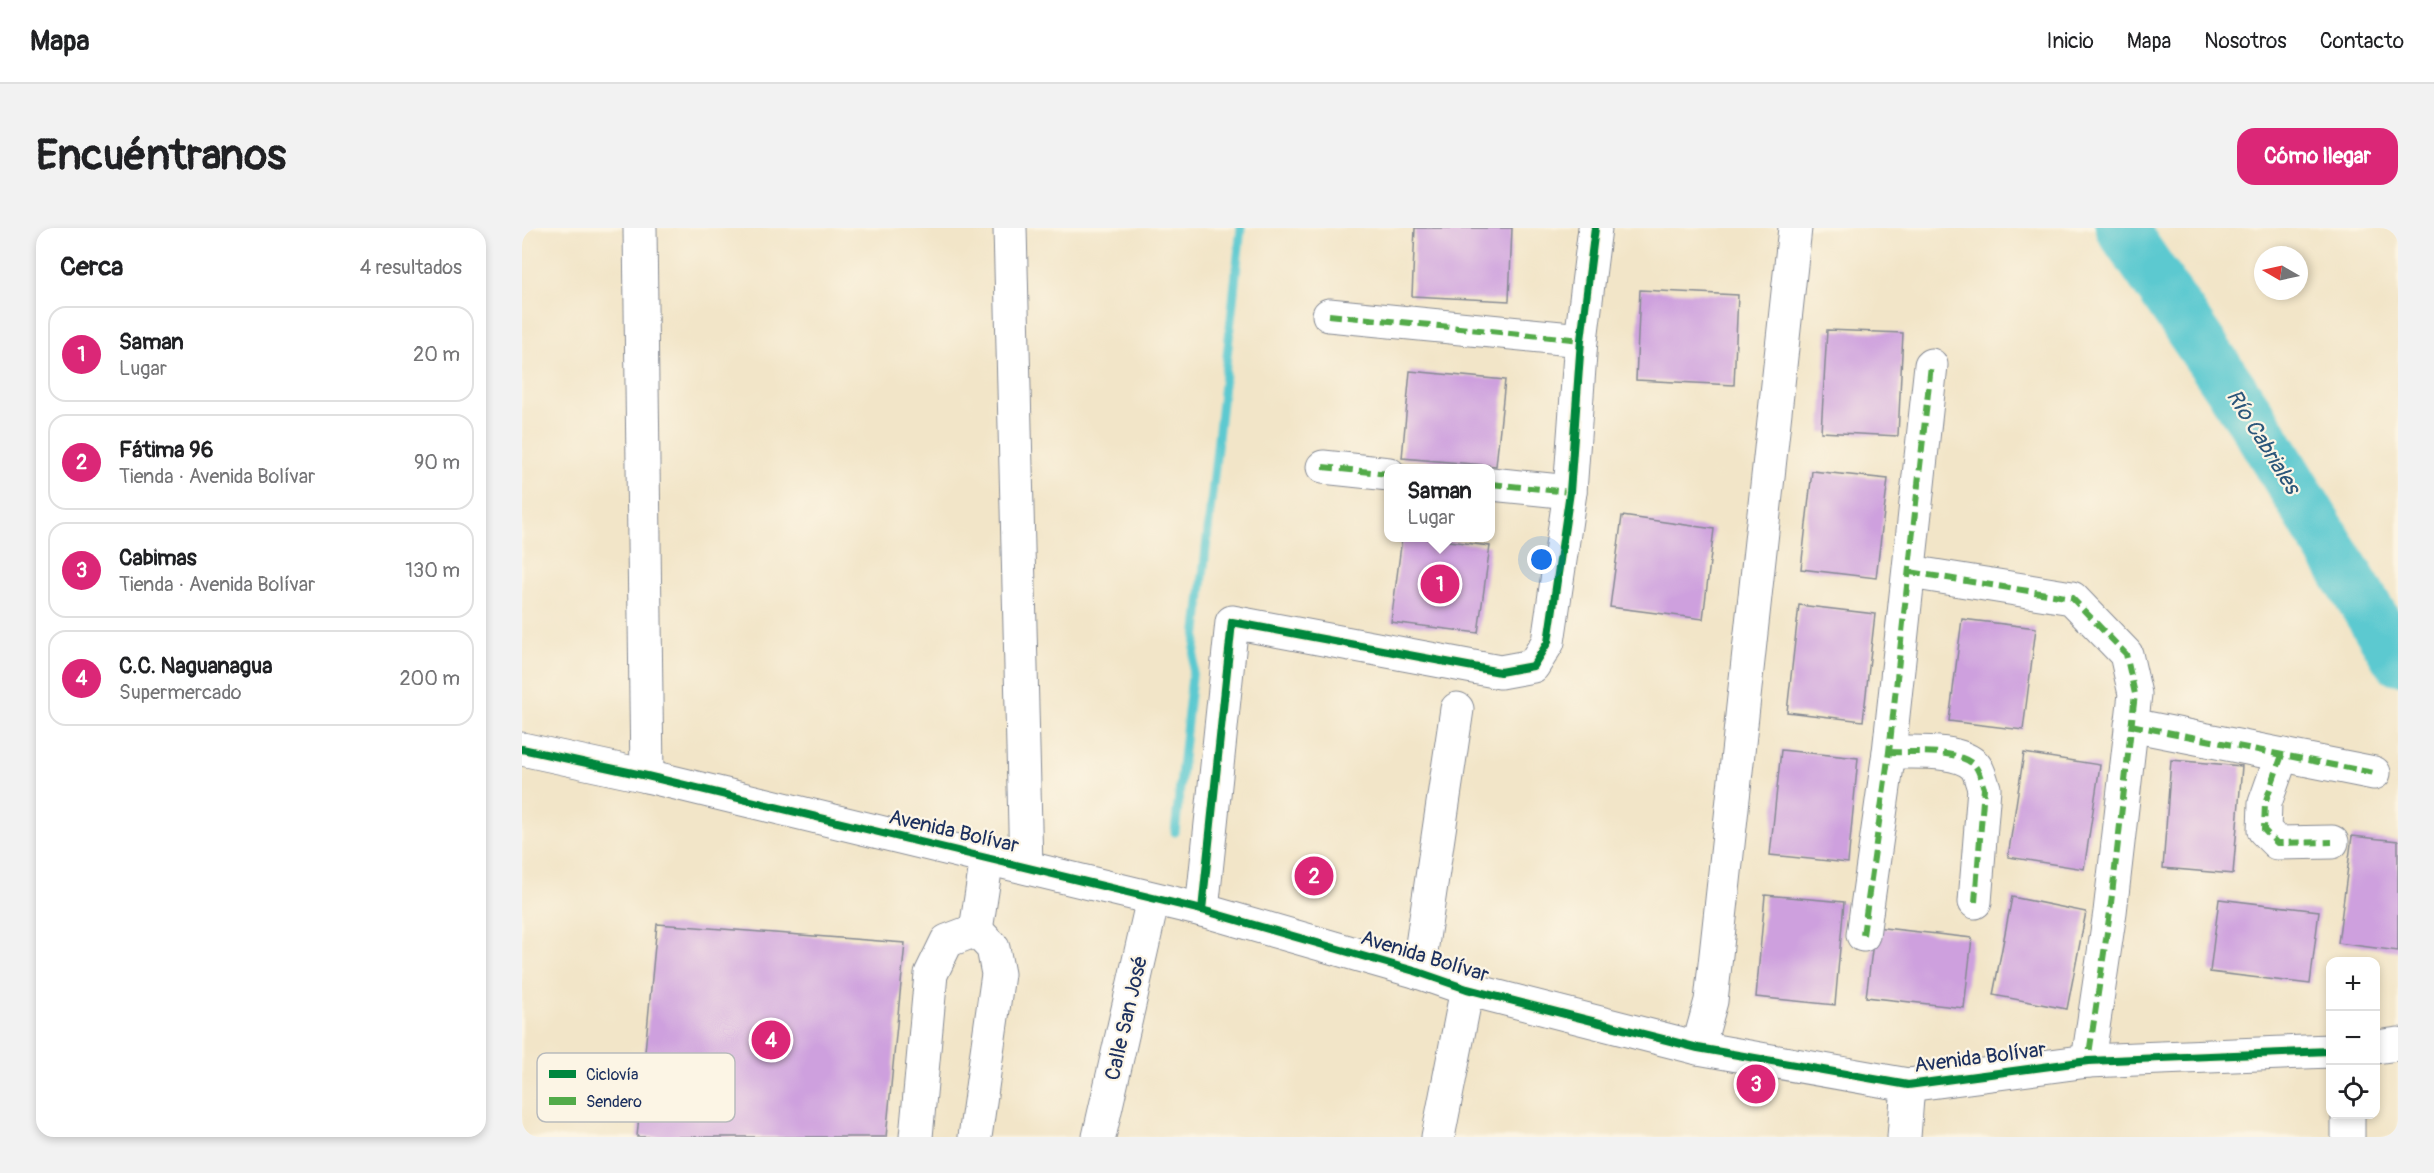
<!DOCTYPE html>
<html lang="es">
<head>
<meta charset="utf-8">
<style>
	:root { --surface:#fff; --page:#f2f2f2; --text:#202124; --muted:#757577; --line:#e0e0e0; --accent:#db2777 }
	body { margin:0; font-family:Pangolin,sans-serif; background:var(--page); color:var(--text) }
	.controls { position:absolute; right:18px; bottom:18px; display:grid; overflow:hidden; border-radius:12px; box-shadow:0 3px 9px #0003 }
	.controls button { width:54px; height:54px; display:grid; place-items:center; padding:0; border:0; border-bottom:2px solid var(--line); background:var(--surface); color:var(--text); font:30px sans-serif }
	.compass { position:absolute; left:1732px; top:18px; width:54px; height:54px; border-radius:50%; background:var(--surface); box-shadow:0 3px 9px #0003; rotate:279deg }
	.you { position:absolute; left:1020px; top:332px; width:21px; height:21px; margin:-15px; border:4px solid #fff; border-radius:50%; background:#1a73e8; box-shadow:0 0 0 9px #1a73e833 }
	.badge { display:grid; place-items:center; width:39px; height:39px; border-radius:50%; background:var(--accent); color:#fff; font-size:20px; font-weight:700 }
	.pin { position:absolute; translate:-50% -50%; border:3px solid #fff; box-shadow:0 2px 6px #0006 }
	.popup { position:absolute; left:862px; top:236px; width:111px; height:78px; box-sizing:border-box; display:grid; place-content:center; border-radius:12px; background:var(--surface); filter:drop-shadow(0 2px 4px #0005); font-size:20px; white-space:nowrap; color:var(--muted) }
	.popup b { font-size:22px; color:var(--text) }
	.popup::after { content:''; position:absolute; left:50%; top:100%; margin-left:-12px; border:12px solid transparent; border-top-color:var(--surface) }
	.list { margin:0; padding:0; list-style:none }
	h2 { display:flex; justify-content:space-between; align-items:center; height:78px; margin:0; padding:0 24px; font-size:26px }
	h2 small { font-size:20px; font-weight:400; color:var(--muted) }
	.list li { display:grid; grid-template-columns:39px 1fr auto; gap:18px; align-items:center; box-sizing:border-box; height:96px; margin:0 12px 12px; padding:0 12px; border:2px solid var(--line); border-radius:18px }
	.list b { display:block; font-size:22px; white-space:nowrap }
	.list p { margin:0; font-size:20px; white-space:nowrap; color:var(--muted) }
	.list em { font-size:20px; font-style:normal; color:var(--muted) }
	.icon { flex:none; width:33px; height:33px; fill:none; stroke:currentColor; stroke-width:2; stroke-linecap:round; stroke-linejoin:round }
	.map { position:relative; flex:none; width:1876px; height:909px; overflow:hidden; border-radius:18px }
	header { display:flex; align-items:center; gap:36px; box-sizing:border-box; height:84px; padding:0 30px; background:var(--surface); border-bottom:2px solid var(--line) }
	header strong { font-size:28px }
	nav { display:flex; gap:33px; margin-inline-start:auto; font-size:21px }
	.intro { display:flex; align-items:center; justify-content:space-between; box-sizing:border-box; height:144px; padding:0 36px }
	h1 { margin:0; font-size:42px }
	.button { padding:15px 27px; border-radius:18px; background:var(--accent); color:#fff; font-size:21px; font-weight:700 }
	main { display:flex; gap:36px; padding:0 36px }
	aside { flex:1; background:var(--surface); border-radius:18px; box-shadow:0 3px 9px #0003 }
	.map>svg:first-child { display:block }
</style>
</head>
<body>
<header>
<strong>Mapa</strong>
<nav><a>Inicio</a><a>Mapa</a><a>Nosotros</a><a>Contacto</a></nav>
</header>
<div class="intro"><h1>Encuéntranos</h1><a class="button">Cómo llegar</a></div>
<main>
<aside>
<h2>Cerca<small>4 resultados</small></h2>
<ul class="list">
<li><span class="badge">1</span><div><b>Saman</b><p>Lugar</p></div><em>20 m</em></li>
<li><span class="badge">2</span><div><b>Fátima 96</b><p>Tienda · Avenida Bolívar</p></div><em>90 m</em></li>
<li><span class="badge">3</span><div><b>Cabimas</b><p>Tienda · Avenida Bolívar</p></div><em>130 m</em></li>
<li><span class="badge">4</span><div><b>C.C. Naguanagua</b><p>Supermercado</p></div><em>200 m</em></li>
</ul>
</aside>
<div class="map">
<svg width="1876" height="909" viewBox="0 0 1876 909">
	<rect width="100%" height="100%" fill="#fcf5e5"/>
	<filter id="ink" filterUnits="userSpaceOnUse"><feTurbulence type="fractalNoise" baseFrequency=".0167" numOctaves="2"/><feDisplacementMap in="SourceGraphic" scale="12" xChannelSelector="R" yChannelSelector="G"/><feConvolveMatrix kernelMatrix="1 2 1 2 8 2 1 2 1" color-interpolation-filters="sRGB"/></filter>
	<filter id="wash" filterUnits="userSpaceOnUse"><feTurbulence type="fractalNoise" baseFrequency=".008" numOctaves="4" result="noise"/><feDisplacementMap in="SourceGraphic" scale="24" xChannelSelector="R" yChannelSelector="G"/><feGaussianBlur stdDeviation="1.35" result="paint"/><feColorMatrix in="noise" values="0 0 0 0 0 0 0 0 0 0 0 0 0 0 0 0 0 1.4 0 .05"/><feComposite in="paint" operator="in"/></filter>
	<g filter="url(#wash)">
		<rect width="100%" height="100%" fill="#f2e5c8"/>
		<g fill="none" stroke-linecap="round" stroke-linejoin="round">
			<polyline stroke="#5bc9d0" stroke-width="9" points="653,604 719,0"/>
			<polyline stroke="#5bc9d0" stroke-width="52" points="1599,0 1730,191 1876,431"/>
		</g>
		<g id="blocks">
			<g fill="#cea0de">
				<polygon points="893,0 990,0 987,73 890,68"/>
				<polygon points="1118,62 1216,67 1212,157 1114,152"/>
				<polygon points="1305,102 1381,105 1376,208 1299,204"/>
				<polygon points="888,143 983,152 974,238 880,230"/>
				<polygon points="1290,243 1366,251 1354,350 1279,341"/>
				<polygon points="1100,288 1192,301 1181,391 1088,379"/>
				<polygon points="880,310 902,310 968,318 956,405 869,394"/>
				<polygon points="1277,377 1353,386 1341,493 1265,484"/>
				<polygon points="1440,391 1514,400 1501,502 1427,493"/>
				<polygon points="1259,522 1336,530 1326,635 1248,627"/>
				<polygon points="1502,525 1578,537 1562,641 1486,629"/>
				<polygon points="1649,532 1720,538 1711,646 1641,640"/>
				<polygon points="1830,608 1876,613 1876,723 1816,715"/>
				<polygon points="1243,667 1322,674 1313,777 1234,769"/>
				<polygon points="1490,669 1564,684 1545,781 1471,767"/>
				<polygon points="1697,671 1797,683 1788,756 1688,744"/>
				<polygon points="135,696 383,715 364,909 115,909"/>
				<polygon points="1353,699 1450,710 1442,780 1344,769"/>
			</g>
		</g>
	</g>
	<g filter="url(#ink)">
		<use href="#blocks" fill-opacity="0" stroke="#868a93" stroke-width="1.5"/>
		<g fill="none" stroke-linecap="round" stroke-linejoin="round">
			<g stroke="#868a93" stroke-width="35">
				<g id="minor">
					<polyline points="118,0 125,548"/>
					<polyline points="488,0 504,639"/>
					<polyline points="807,87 1059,112"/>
					<polyline points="801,239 867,246"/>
					<polyline points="969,256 1048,264"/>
					<polyline points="1388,344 1550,370 1604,426 1613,466 1588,684 1566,833"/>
					<polyline points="1609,497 1852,545"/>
					<polyline points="0,521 125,548 680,682 896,744 945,761 1176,820 1386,857 1566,833 1808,823"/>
					<path d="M1367 524C1390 525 1436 520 1453 538 1458 544 1459 553 1462 560L1453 674"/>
					<polyline points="1760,527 1743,575 1742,602 1755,615 1810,614"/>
					<polyline points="680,682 710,394 978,444 1011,438 1026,414 1048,264 1059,112 1073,0"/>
					<polyline points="454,702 465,630"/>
					<polyline points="1341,707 1367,524 1409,137"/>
					<polyline points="896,744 935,481"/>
					<polyline points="1854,819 1876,816"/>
					<polyline points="1176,820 1189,773 1273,0"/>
					<polyline points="394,909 409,746 425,713 454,702"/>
					<polyline points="453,909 476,746 471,720 454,702"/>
					<polyline points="577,909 631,671"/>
					<polyline points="916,909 945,761"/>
					<polyline points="1382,909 1386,857"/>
					<polyline points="1826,909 1826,886"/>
				</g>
			</g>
			<use href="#minor" stroke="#fff" stroke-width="33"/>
			<g stroke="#52ab49" stroke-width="6" stroke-dasharray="12 6" stroke-linecap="butt">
				<polyline points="807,87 1059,112"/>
				<polyline points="801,239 867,246"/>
				<polyline points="969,256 1048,264"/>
				<polyline points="1388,344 1550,370 1604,426 1613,466 1588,684 1566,833"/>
				<polyline points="1609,497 1852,545"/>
				<path d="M1367 524C1390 525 1436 520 1453 538 1458 544 1459 553 1462 560L1453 674"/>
				<polyline points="1760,527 1743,575 1742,602 1755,615 1810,614"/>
				<polyline points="1341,707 1367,524 1409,137"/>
			</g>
			<g stroke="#fcf5e5" stroke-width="11">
				<g id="cycleway">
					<polyline points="0,521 125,548 680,682 896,744 945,761 1176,820 1386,857 1566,833 1808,823"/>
					<polyline points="680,682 710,394 978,444 1011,438 1026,414 1048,264 1059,112 1073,0"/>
				</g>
			</g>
			<use href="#cycleway" stroke="#00873e" stroke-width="8"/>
		</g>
	</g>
	<g text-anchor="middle" stroke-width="4.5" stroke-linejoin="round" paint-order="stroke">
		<g font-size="21" fill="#1b2f5e" stroke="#fcf5e5">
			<text transform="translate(432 603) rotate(13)" y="7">Avenida Bolívar</text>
			<text transform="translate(903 728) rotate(17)" y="7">Avenida Bolívar</text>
			<text transform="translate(604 790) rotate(-77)" y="7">Calle San José</text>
			<text transform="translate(1458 829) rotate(-7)" y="7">Avenida Bolívar</text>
		</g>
		<g font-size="22" font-style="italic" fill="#2b567a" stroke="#fcf5e5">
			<text transform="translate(1742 213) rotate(58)" y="8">Río Cabriales</text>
		</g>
	</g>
	<rect x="15" y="825" width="198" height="69" rx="9" fill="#fcf5e5" stroke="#b8babc" stroke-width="1.5"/>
	<rect x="27" y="842" width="27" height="8" fill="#00873e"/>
	<rect x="27" y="869" width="27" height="8" fill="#52ab49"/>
	<g font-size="16" fill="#1b2f5e">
		<text x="64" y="852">Ciclovía</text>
		<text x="64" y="879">Sendero</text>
	</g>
</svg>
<div class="controls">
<button>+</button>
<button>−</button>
<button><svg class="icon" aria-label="locate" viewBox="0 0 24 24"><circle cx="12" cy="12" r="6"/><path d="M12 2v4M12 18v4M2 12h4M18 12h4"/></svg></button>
</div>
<svg class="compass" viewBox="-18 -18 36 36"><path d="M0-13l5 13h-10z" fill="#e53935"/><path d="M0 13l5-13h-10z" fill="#757577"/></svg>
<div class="you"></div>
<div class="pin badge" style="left:918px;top:356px">1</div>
<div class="popup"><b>Saman</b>Lugar</div>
<div class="pin badge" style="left:792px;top:648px">2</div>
<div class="pin badge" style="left:1234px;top:856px">3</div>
<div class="pin badge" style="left:249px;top:812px">4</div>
</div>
</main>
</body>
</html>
